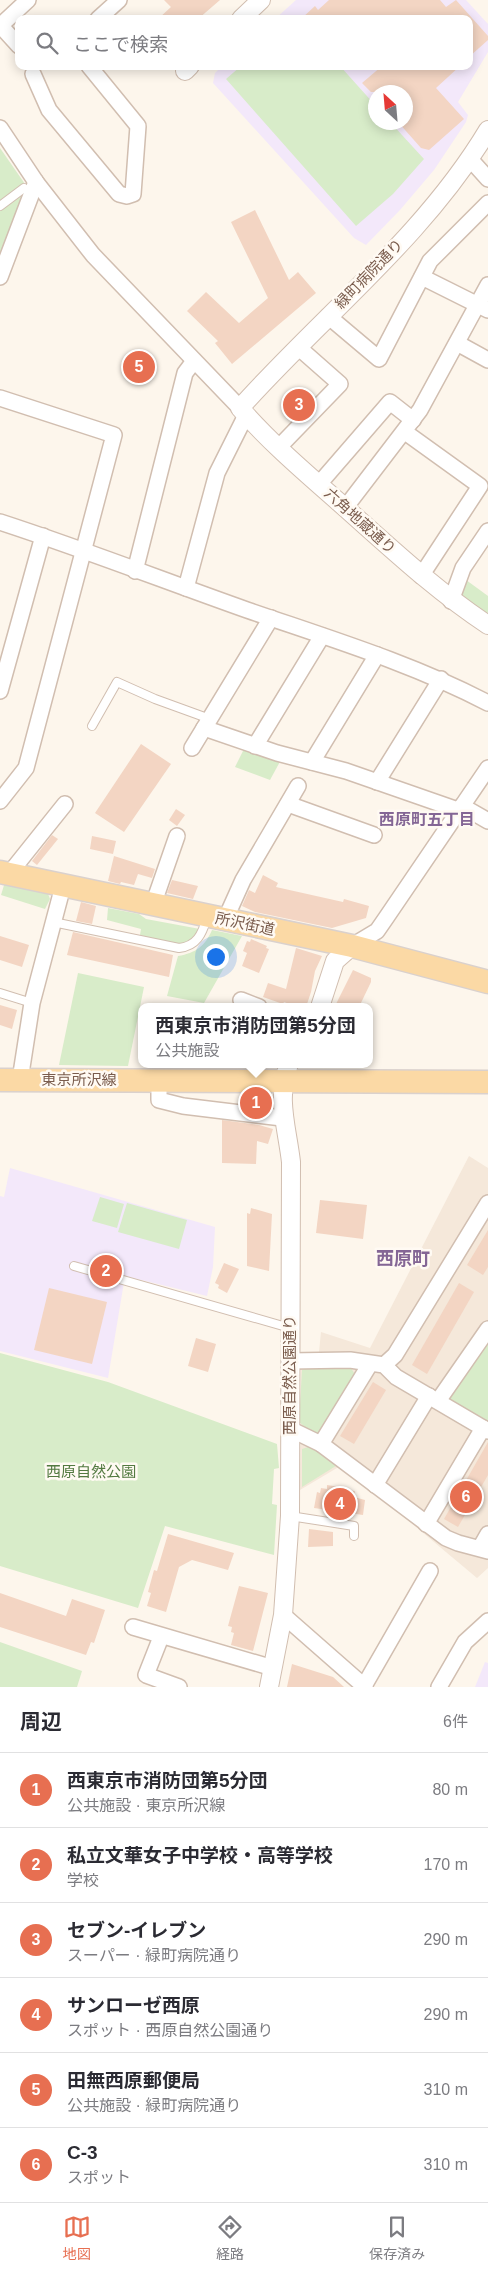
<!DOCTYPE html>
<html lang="ja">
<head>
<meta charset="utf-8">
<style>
	:root { --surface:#fff; --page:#f7f7f7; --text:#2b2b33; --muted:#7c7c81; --line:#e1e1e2; --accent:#e76f51 }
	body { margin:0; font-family:Helvetica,"Noto Sans JP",sans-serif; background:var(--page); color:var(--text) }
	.compass { position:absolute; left:368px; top:85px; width:45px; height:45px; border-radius:50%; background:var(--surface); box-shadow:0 2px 12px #0003; rotate:334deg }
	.you { position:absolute; left:215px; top:956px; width:18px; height:18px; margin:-12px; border:4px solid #fff; border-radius:50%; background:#1a73e8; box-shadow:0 0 0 8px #1a73e833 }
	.badge { display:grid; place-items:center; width:32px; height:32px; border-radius:50%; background:var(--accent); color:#fff; font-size:16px; font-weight:700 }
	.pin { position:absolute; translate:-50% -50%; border:2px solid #fff; box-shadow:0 1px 5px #0006 }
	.popup { position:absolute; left:138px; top:1003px; width:235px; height:65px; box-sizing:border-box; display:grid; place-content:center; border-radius:10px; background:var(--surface); filter:drop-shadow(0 1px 4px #0005); font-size:16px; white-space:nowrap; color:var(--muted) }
	.popup b { font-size:19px; color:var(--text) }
	.popup::after { content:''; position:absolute; left:50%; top:100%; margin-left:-10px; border:10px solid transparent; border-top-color:var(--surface) }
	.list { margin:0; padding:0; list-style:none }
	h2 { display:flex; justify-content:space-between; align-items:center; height:65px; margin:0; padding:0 20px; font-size:21px }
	h2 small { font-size:16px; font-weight:400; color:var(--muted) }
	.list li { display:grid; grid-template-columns:32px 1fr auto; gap:15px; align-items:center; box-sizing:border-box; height:75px; padding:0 20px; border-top:1px solid var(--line) }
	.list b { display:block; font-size:19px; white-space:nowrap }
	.list p { margin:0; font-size:16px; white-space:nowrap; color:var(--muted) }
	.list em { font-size:16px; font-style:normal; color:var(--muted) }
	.icon { flex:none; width:28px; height:28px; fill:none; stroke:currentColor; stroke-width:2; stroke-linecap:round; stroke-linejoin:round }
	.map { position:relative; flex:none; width:488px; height:1687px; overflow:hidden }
	.search { position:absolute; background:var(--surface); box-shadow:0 2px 12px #0003; left:15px; right:15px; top:15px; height:55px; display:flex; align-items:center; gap:12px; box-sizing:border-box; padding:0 18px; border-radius:10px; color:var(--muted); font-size:19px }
	.sheet { height:515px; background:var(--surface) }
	nav { display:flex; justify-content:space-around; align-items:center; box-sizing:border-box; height:70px; border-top:1px solid var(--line); background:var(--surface); font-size:14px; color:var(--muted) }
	nav a { display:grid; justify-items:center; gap:2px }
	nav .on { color:var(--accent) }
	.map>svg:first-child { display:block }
</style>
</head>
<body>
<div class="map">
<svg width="488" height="1687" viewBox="0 0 488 1687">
	<rect width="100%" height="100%" fill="#fdf6ec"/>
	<polygon fill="#f5e8da" points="469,1156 488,1168 488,1568 477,1578 342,1465 300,1490 301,1363 318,1362 321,1332 370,1348"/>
	<g fill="#f3e8fa" fill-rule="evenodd">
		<path d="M296 0H466L488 24V52L458 102 468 115 466 122 434 170 400 210 366 245 354 238 213 83 215 73 222 66H469V19H275ZM376 92H406V122H376Z"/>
		<polygon points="10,1168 215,1227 213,1267 207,1296 125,1276 108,1378 0,1351 0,1196 4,1197"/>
		<polygon points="485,1662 488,1663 488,1687 475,1687"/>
	</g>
	<g fill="#d8ecc9">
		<polygon points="241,66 340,66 375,105 376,122 391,123 424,159 393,194 356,226 226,79"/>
		<polygon points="0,148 25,184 21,207 0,263"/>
		<polygon points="462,577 488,596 488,612 486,616 451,594"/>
		<polygon points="246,745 282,758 270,780 235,767"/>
		<polygon points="5,882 47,891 50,899 45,909 1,895"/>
		<path d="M108 908 139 914 146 919 200 929C197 933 194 939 190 942 180 948 151 938 140 935L141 929 107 920Z"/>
		<path d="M212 930 242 936 204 1003 167 996 178 956C196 953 205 946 212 930Z"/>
		<polygon points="78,973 144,987 128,1066 59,1065"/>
		<polygon points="100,1197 124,1204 117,1228 92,1221"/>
		<polygon points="127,1203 187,1220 179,1249 118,1232"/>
		<polygon points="488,1334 488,1423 444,1397"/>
		<polygon points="0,1353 108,1382 277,1444 279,1468 274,1469 272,1504 277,1505 274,1555 165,1526 138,1608 0,1566"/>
		<polygon points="309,1366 351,1368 357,1378 325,1431 315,1435 299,1422 302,1370"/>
		<polygon points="311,1446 339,1464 302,1487 302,1449"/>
		<polygon points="0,1642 82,1671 77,1687 0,1687"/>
	</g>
	<g fill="#f3d5c3">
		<polygon points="164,0 220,0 198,19 158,19 171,7"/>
		<polygon points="329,0 440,0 446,7 456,0 488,36 488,40 469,57 469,19 301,19 315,6 318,10"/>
		<polygon points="382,66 460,66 436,88 464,119 429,150 421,148 398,122 406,122 406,92 371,92 362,83"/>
		<polygon points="255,210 289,280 298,272 316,293 232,364 215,343 218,341 187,311 206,292 239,323 268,298 231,222"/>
		<polygon points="141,744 171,764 124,832 95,813"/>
		<polygon points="176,809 185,815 177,826 169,820"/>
		<polygon points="52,835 58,839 37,865 32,861"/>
		<polygon points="92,836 116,841 113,854 90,849"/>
		<polygon points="114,856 155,869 152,878 138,874 134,885 121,882 120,884 108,881"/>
		<polygon points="263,875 278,883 276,887 343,902 344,899 369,906 366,918 332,928 255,912 242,906 249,890 255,893"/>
		<polygon points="172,880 198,886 193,899 167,893"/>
		<polygon points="81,902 96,906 92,924 76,921"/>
		<polygon points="73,932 173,955 169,977 67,955"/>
		<polygon points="0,936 29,945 22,967 0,960"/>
		<polygon points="251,939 267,946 266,948 269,949 259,973 242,966 247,953 243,951 247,941 250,942"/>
		<polygon points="296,948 322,956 315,971 311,992 306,1007 298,1007 284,1002 283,1004 263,997 268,983 286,989"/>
		<polygon points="353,970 371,978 371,982 359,1007 343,1007 336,1004"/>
		<polygon points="0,1005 17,1010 12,1029 0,1025"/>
		<polygon points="250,1097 262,1099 261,1106 249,1105"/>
		<polygon points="222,1120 259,1125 273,1129 268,1144 257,1141 256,1164 222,1163"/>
		<polygon points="320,1200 367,1205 363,1239 316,1233"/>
		<polygon points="251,1208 272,1214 269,1271 247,1266 247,1213 250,1214"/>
		<polygon points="488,1230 488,1267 483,1275 467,1265"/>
		<polygon points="224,1263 239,1269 227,1293 218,1288 219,1285 215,1283"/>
		<polygon points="459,1283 474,1292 427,1374 412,1365"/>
		<polygon points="49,1288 107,1302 92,1364 34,1350"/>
		<polygon points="196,1338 216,1344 208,1372 188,1366"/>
		<polygon points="373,1382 386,1390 354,1444 340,1436"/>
		<polygon points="488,1442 488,1475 458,1527 444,1519"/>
		<polygon points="327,1485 346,1488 346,1490 355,1491 354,1497 365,1500 363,1515 314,1508 317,1492 320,1493 321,1488 327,1489"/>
		<polygon points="309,1529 333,1532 333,1546 308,1547"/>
		<polygon points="168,1534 234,1553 228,1570 192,1560 179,1567 166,1612 147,1606 151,1593 148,1592 154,1570 157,1571"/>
		<polygon points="239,1586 268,1593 253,1651 231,1645 234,1633 231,1632 232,1627 228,1626"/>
		<polygon points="0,1593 66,1616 72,1599 105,1610 94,1643 91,1642 86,1655 0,1627"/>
		<polygon points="292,1664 333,1677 344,1687 287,1687"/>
	</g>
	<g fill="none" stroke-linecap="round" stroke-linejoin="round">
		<g stroke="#d1beb0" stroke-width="10">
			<g id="service">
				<polyline points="0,206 24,188"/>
				<polyline points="92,726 117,682 155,699 210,719"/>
				<path d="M53 922 179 948C197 946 202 934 207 918"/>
				<polyline points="0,993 32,1003"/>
				<polyline points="74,1266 290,1328"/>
				<polyline points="290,1516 354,1526 354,1536"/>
			</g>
		</g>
		<g stroke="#d1beb0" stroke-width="18">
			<g id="minor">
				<polyline points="98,19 119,0"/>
				<polyline points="0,25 19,46"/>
				<polyline points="0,26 28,0"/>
				<polyline points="33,74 49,110 119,194 127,196 133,194 138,126 89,66"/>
				<polyline points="0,128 36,182 93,255 240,408"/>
				<polyline points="470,159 488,179"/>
				<polyline points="0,277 36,182"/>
				<polyline points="422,277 488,310"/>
				<polyline points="328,316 379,359 430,261 488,203"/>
				<polyline points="457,343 488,360"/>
				<polyline points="0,398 114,435 26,768 0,801"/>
				<polyline points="405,432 480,486 421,576"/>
				<polyline points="279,447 340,384 298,347"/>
				<polyline points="319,484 390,402 413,420"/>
				<polyline points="345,508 420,410 488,285"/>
				<path d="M0 522C83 549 165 581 247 610 328 638 411 663 488 703"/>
				<polyline points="135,571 185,373 194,361"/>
				<polyline points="186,588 217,473 246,415"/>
				<polyline points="451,601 463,568 488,531"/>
				<polyline points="0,691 43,536"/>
				<polyline points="204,728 277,753 346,771 458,810"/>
				<polyline points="255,746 322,636"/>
				<polyline points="192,748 271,618"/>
				<polyline points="312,762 377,655"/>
				<polyline points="377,782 441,679"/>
				<polyline points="288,804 374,835"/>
				<polyline points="462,806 488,821"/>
				<polyline points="9,874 65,804"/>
				<polyline points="153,905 177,836"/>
				<polyline points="225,920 243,880 298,786"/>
				<polyline points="352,946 377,931 386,918 488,768"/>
				<polyline points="241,1000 259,1007"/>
				<polyline points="20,1080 32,1003 63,886"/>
				<polyline points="159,1080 159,1100 183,1106 282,1118"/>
				<polyline points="290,1361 350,1360 384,1365 396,1377 488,1431"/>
				<polyline points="384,1365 395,1355 488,1203"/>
				<polyline points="438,1401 488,1329"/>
				<polyline points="290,1429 321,1444 446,1538 458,1543 488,1551"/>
				<polyline points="321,1444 370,1364"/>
				<polyline points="375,1485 429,1396"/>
				<polyline points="426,1524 483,1428"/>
				<polyline points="480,1548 488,1534"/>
				<polyline points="283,1615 365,1687"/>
				<polyline points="133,1627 273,1668"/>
				<polyline points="161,1637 146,1675 179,1687"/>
				<polyline points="364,1686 430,1571"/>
				<polyline points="439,1687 465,1642 488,1621"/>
			</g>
		</g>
		<g stroke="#d1beb0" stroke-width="20">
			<g id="tertiary">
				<polyline points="241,19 261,0"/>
				<polyline points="185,71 190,66"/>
				<path d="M488 130C424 237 322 316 240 408 273 446 313 479 350 512 395 552 438 592 488 625"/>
				<polyline points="320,1007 335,961 352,946"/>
				<path d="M269 1687 283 1615 290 1516 291 1162C287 1127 276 1098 289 1064"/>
			</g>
		</g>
		<g stroke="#dad1cd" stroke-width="25">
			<g id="primary">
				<polyline points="0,872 352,946 488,982"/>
				<polyline points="0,1080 488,1082"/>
			</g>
		</g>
		<use href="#service" stroke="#fff" stroke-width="8"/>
		<use href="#minor" stroke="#fff" stroke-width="15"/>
		<use href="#tertiary" stroke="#fff" stroke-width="18"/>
		<use href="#primary" stroke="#fbd9a5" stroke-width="22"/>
	</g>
	<g text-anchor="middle" stroke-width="5" stroke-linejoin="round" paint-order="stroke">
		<g font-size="15" fill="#7a5c4d" stroke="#fffaf3">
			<text transform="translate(369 274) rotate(-46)" y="5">緑町病院通り</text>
			<text transform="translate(360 521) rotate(42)" y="5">六角地蔵通り</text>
			<text transform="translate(245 924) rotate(12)" y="5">所沢街道</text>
			<text x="79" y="1085">東京所沢線</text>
			<text transform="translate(290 1375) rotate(-90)" y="5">西原自然公園通り</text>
		</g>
		<g font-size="15" fill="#537a41" stroke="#fffaf3">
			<text x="91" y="1477">西原自然公園</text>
		</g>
		<g font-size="16" font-weight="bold" fill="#846695" stroke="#fffaf3">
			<text x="427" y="825">西原町五丁目</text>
		</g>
		<g font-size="18" font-weight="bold" fill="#846695" stroke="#fffaf3">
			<text x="403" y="1265">西原町</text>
		</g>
	</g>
</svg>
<svg class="compass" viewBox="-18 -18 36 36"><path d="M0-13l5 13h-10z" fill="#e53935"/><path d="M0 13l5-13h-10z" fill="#7c7c81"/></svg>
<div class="you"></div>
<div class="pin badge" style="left:256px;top:1103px">1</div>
<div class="popup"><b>西東京市消防団第5分団</b>公共施設</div>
<div class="pin badge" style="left:106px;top:1271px">2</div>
<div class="pin badge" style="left:299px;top:405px">3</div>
<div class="pin badge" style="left:340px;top:1504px">4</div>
<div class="pin badge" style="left:139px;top:367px">5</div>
<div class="pin badge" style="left:466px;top:1497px">6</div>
<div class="search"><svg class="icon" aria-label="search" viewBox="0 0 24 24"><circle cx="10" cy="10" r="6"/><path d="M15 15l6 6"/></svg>ここで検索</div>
</div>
<section class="sheet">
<h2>周辺<small>6件</small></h2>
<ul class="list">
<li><span class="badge">1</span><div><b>西東京市消防団第5分団</b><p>公共施設 · 東京所沢線</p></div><em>80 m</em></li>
<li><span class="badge">2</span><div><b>私立文華女子中学校・高等学校</b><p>学校</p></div><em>170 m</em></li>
<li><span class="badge">3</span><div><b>セブン-イレブン</b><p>スーパー · 緑町病院通り</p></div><em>290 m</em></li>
<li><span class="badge">4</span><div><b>サンローゼ西原</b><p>スポット · 西原自然公園通り</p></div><em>290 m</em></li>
<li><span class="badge">5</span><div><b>田無西原郵便局</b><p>公共施設 · 緑町病院通り</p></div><em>310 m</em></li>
<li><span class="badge">6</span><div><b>C-3</b><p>スポット</p></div><em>310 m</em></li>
</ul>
</section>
<nav>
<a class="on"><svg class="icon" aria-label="map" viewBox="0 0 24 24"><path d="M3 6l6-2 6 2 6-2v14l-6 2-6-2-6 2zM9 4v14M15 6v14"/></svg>地図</a>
<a><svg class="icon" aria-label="directions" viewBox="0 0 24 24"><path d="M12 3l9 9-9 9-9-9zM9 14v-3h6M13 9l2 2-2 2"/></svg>経路</a>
<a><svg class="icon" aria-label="saved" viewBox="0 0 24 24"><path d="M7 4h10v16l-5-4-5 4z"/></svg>保存済み</a>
</nav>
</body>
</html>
